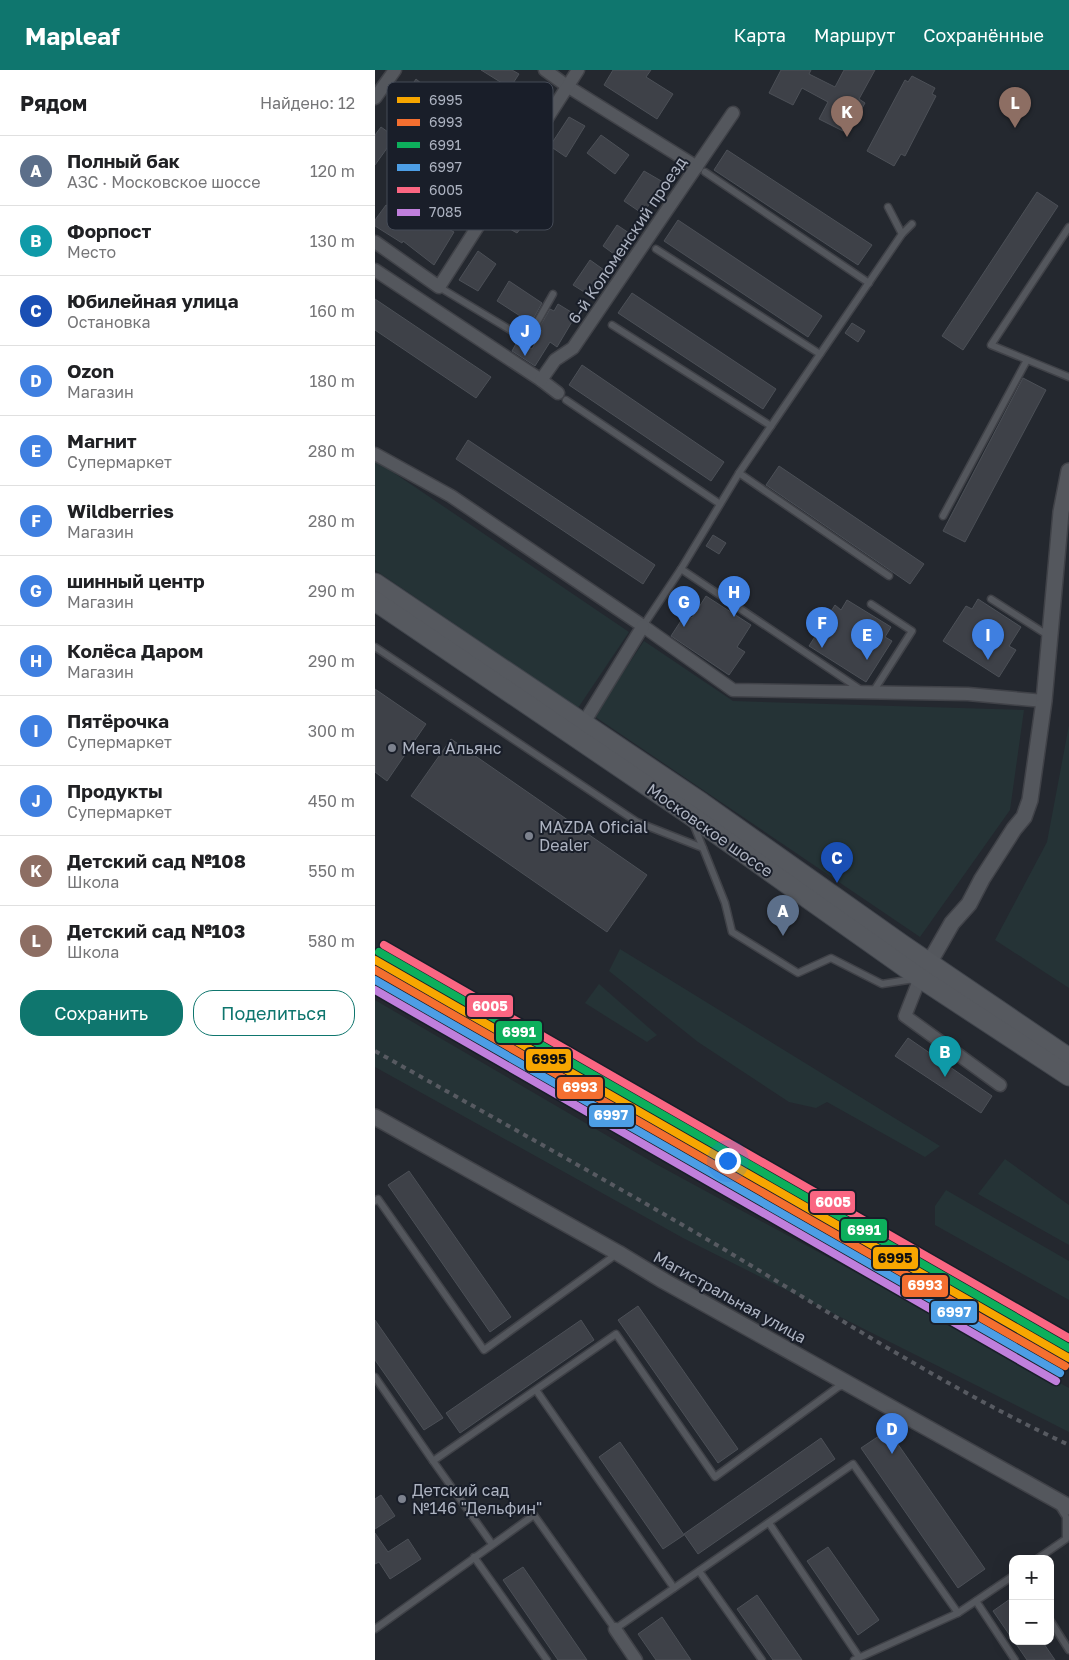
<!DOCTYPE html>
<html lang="ru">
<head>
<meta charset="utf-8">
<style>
	:root { --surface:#fff; --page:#f6f6f6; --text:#202124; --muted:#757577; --line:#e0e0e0; --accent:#0f766e }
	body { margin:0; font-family:"Golos Text",sans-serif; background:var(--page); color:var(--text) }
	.controls { position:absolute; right:15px; bottom:15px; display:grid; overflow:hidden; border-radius:10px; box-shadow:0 5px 20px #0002 }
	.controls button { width:45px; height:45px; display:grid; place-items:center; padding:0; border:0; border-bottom:1px solid var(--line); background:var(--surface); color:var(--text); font:25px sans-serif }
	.you { position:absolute; left:352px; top:1090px; width:18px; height:18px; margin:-12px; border:4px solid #fff; border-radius:50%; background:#1a73e8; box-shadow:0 0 0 8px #1a73e833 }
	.badge { display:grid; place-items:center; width:32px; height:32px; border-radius:50%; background:var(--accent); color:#fff; font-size:16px; font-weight:700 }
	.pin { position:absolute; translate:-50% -41px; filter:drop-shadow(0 1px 2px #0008) }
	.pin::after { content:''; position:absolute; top:26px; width:18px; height:15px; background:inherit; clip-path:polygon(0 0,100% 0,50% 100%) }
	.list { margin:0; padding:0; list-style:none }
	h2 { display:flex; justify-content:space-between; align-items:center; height:65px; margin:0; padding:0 20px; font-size:21px }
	h2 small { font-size:16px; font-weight:400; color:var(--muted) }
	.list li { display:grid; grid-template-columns:32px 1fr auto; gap:15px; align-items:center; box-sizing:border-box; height:70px; padding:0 20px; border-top:1px solid var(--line) }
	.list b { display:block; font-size:19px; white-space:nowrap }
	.list p { margin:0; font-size:16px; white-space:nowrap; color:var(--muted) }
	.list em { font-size:16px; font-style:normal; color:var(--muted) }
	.actions { display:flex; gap:10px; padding:15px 20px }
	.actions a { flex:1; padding:11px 0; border:1px solid var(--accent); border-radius:20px; text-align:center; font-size:18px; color:var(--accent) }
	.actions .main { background:var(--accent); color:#fff }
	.map { position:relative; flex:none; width:694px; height:1590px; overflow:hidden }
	header { display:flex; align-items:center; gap:30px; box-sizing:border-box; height:70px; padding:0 25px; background:var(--accent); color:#fff }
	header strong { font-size:24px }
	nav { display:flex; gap:28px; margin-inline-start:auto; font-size:18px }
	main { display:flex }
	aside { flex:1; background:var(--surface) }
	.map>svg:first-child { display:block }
</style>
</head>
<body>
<header>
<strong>Mapleaf</strong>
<nav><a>Карта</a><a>Маршрут</a><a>Сохранённые</a></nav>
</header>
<main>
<aside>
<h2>Рядом<small>Найдено: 12</small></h2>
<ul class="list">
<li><span class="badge" style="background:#5c6f8a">A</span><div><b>Полный бак</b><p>АЗС · Московское шоссе</p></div><em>120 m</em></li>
<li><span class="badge" style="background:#0f9aa8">B</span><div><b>Форпост</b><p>Место</p></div><em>130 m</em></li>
<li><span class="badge" style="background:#1a4fb4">C</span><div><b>Юбилейная улица</b><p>Остановка</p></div><em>160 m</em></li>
<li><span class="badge" style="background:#3f7fe0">D</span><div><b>Ozon</b><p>Магазин</p></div><em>180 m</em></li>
<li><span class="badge" style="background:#3f7fe0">E</span><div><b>Магнит</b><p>Супермаркет</p></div><em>280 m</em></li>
<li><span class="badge" style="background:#3f7fe0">F</span><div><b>Wildberries</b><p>Магазин</p></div><em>280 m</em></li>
<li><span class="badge" style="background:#3f7fe0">G</span><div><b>шинный центр</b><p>Магазин</p></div><em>290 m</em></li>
<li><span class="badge" style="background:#3f7fe0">H</span><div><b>Колёса Даром</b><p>Магазин</p></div><em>290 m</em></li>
<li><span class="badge" style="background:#3f7fe0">I</span><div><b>Пятёрочка</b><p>Супермаркет</p></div><em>300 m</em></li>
<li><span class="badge" style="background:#3f7fe0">J</span><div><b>Продукты</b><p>Супермаркет</p></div><em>450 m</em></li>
<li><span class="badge" style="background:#8d6e63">K</span><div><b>Детский сад №108</b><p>Школа</p></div><em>550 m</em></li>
<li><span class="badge" style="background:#8d6e63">L</span><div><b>Детский сад №103</b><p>Школа</p></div><em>580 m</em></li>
</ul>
<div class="actions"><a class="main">Сохранить</a><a>Поделиться</a></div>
</aside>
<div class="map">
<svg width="694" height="1590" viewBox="0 0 694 1590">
	<rect width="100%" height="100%" fill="#24282f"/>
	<g fill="#253336">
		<polygon points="0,390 254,562 203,638 0,500"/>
		<polygon points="269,571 358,631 649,640 635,740 545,867 219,646"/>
		<polygon points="694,655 694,918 620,870 672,772"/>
		<polygon points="245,879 565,1076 550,1087 452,1032 441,1038 414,1032 323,972 234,901"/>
		<polygon points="224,914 282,965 272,972 210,933"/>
		<polygon points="0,930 279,1093 694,1318 694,1362 308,1168 0,997"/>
		<polygon points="630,1089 694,1135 694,1175 603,1124"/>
		<polygon points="571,1120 694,1191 694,1230 560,1155 560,1136"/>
	</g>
	<g fill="#3e4148" stroke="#4c5057">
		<polygon points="106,0 137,0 144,4 135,18"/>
		<polygon points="238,0 276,0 271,7 298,24 282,49 229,15"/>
		<polygon points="406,0 436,0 434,4 460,17 469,0 500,0 484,29 490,33 481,49 478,41 468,61 444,49 453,32 427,18 418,35 394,23"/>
		<polygon points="537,6 560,18 557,24 561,26 530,86 526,84 519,96 492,81 530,10 533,12"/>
		<polygon points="41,9 53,19 38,44 24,35"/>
		<polygon points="194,47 210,56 191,87 175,76"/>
		<polygon points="6,57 20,67 0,95 0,65"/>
		<polygon points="226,65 254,85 240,104 212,83"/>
		<polygon points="352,80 497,175 483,195 339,100"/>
		<polygon points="160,95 175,103 154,136 160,140 142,163 126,154 149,121 144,118"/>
		<polygon points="269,101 288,112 268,144 249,131"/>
		<polygon points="662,122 683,136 588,280 567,266"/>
		<polygon points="11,135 56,160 60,152 79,162 59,195 28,171 27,173 0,156 0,150"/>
		<polygon points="303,150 447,246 433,267 289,171"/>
		<polygon points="242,155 257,165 243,187 228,176"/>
		<polygon points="103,181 121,194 103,221 84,210"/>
		<polygon points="215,190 229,200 214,225 198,215"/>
		<polygon points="134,211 167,233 156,253 122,231"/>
		<polygon points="257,223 401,319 388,339 243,243"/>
		<polygon points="0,229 116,307 101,328 0,260"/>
		<polygon points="183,234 201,245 182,277 175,272 160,296 137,281 143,270 157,279 167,261 164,258 175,239 179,241"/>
		<polygon points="477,253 490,261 483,272 470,263"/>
		<polygon points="207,295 349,392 336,411 194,315"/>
		<polygon points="648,308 671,320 590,472 568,461"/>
		<polygon points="93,370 280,495 268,514 81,389"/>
		<polygon points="404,396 549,494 535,514 391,415"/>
		<polygon points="338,465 351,473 344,484 331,476"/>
		<polygon points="331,526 376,555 362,577 370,582 354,605 296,566 311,543 317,548"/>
		<polygon points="603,529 646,557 634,576 641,580 624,607 568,571 591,536 597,539"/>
		<polygon points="472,530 516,557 510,567 517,571 491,612 434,576 460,535 466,540"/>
		<polygon points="0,619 51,654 12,711 0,702"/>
		<polygon points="76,669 272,805 232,862 36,726"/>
		<polygon points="533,968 617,1026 606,1043 520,986"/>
		<polygon points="34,1101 136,1247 115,1262 13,1115"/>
		<polygon points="263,1236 363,1379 343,1393 243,1250"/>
		<polygon points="0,1250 68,1348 49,1360 0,1290"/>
		<polygon points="206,1250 219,1270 85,1363 71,1343"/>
		<polygon points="513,1360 610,1499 583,1518 486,1378"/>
		<polygon points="446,1368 460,1389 323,1484 309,1464"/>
		<polygon points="245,1372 309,1465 288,1479 224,1387"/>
		<polygon points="6,1425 20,1446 0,1459 0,1429"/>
		<polygon points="0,1463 13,1482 33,1469 46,1489 15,1509 4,1492 0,1494"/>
		<polygon points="453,1477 504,1550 483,1565 432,1491"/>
		<polygon points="148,1497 212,1590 183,1590 128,1510"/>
		<polygon points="382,1525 427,1590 398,1590 362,1539"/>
		<polygon points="638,1527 638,1570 618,1541"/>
		<polygon points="287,1547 316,1590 281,1590 263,1564"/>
		<polygon points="639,1571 667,1571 680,1590 652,1590"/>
	</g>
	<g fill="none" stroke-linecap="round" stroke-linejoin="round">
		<g stroke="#404248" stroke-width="9">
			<g id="service">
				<polyline points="330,102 494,213"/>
				<polyline points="513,137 527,164"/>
				<polyline points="694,157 616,275 694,307"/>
				<polyline points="281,179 445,284"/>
				<polyline points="64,217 152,270 178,224"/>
				<polyline points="237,255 396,356"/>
				<polyline points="191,330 345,434"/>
				<polyline points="364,403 514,506"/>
				<polyline points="568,446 652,290"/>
				<polyline points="306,499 486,620"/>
				<polyline points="616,529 674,566"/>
				<polyline points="496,534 537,561 498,622"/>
				<polyline points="268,556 306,499 364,403 527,164 537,154"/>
				<polyline points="0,577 262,752 328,778"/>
				<polyline points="318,753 350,833 357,862 423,903 456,888 507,914 539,909"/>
				<polyline points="0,1131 3,1129 109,1280 243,1183"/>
				<polyline points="0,1307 58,1391 241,1264 340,1407 463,1317 470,1315"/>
				<polyline points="161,1320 299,1518"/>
				<polyline points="58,1391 117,1474"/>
				<polyline points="394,1453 484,1587"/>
				<polyline points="99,1487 172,1590"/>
				<polyline points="662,1489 691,1469 691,1447 684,1436"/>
				<polyline points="324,1501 387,1590"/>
				<polyline points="601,1531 640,1590"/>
				<polyline points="675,1550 694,1580"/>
				<polyline points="0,1559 159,1445 240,1559 478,1394 583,1543 638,1506"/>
				<polyline points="479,1590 583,1543"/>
			</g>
		</g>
		<g stroke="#404248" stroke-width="15">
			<g id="minor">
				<polyline points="170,0 192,16 322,97"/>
				<polyline points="0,28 20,0"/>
				<polyline points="0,172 64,217 203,0"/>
				<polyline points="0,200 166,310 183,323"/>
				<polyline points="166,310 180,290 198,278 358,43"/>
				<polyline points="0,384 76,426 268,556 358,620 593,624 669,631"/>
				<polyline points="208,654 268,556"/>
				<polyline points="545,908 530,946 625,1015"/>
				<polyline points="240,1559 261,1590"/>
			</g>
		</g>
		<g stroke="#404248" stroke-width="18">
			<g id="tertiary">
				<polyline points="549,902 577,853 594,834 607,809 639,759 649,747 655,730 669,631 686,442 694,401"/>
				<polyline points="0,1047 243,1183 289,1211 694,1437"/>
			</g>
		</g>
		<g stroke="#41454c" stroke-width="21">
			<g id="primary">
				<polyline points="0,513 327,733 528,875 694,988"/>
				<polyline points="0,531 315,745 545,908 694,1006"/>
			</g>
		</g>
		<use href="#service" stroke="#54575d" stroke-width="6"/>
		<use href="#minor" stroke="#54575d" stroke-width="12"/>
		<use href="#tertiary" stroke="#54575d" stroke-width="15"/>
		<use href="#primary" stroke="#56595f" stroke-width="19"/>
		<path stroke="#575a61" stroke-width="4" stroke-dasharray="5 5" stroke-linecap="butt" d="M0 981C112 1044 224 1106 335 1171 453 1241 569 1317 694 1375"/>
		<g stroke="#191e29" stroke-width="11">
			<polyline id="rail-1" points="0,890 694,1288"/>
		</g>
		<g stroke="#191e29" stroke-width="11">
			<polyline id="rail-2" points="0,900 690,1296"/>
		</g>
		<g stroke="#191e29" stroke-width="11">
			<polyline id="rail-3" points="4,882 694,1278"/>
		</g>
		<g stroke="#191e29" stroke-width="11">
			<polyline id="rail-4" points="0,910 685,1303"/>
		</g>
		<g stroke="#191e29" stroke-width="11">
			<polyline id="rail-5" points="9,875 694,1268"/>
		</g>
		<g stroke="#191e29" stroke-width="11">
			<polyline id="rail-6" points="0,920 681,1311"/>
		</g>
		<use href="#rail-1" stroke="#f7a600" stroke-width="8"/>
		<use href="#rail-2" stroke="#f46f30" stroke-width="8"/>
		<use href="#rail-3" stroke="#0daf5c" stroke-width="8"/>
		<use href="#rail-4" stroke="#4d9ee5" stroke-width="8"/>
		<use href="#rail-5" stroke="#fa6682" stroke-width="8"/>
		<use href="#rail-6" stroke="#c07fdc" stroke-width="8"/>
	</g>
	<g fill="#7d828e" stroke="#191e29" stroke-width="2">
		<circle cx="17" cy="678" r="5"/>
		<circle cx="154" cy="766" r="5"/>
		<circle cx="27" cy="1429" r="5"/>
	</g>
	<g text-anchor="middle" stroke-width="4" stroke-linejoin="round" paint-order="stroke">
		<g font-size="16" fill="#adb3c1" stroke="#191e29">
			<text transform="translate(252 170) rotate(-56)" y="6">6-й Коломенский проезд</text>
			<text transform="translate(335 760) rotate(35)" y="6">Московское шоссе</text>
			<text transform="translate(355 1227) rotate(29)" y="6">Магистральная улица</text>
		</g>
		<g font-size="16" fill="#adb3c1" stroke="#191e29" text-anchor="start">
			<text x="27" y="684">Мега Альянс</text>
			<text x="164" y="763">MAZDA Oficial<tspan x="164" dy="18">Dealer</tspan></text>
			<text x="37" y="1426">Детский сад<tspan x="37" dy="18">№146 "Дельфин"</tspan></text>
		</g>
	</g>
	<rect x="12" y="12" width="166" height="148" rx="8" fill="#191e29" stroke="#454b57" stroke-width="1"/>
	<rect x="22" y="27" width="23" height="6" fill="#f7a600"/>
	<rect x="22" y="49" width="23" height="7" fill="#f46f30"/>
	<rect x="22" y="72" width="23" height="6" fill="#0daf5c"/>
	<rect x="22" y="94" width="23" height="7" fill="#4d9ee5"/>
	<rect x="22" y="117" width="23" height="6" fill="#fa6682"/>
	<rect x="22" y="139" width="23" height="7" fill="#c07fdc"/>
	<g font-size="14" fill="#adb3c1">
		<text x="54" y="35">6995</text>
		<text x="54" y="57">6993</text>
		<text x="54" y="80">6991</text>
		<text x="54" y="102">6997</text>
		<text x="54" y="125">6005</text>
		<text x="54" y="147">7085</text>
	</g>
	<g stroke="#191e29" stroke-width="2">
		<rect x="91" y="924" width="48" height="24" rx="5" fill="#fa6682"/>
		<rect x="120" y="950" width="48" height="24" rx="5" fill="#0daf5c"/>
		<rect x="150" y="978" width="47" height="24" rx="5" fill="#f7a600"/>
		<rect x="181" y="1006" width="48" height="24" rx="5" fill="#f46f30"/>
		<rect x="213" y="1034" width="47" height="24" rx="5" fill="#4d9ee5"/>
		<rect x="434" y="1120" width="47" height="24" rx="5" fill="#fa6682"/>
		<rect x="465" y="1148" width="48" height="24" rx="5" fill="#0daf5c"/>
		<rect x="497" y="1176" width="47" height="24" rx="5" fill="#f7a600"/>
		<rect x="526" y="1204" width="48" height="24" rx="5" fill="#f46f30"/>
		<rect x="555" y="1230" width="48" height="24" rx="5" fill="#4d9ee5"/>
	</g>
	<g font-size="14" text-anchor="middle" font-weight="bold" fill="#fff">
		<text x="115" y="941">6005</text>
		<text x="144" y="967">6991</text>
		<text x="205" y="1022">6993</text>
		<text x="236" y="1050">6997</text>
		<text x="458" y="1137">6005</text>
		<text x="489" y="1165">6991</text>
		<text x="550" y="1220">6993</text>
		<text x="579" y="1247">6997</text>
	</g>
	<g font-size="14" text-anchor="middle" font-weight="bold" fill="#111">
		<text x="174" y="994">6995</text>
		<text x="520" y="1193">6995</text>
	</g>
</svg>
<div class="controls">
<button>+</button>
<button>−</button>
</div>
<div class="you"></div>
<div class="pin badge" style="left:408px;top:866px;background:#5c6f8a">A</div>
<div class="pin badge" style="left:570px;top:1007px;background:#0f9aa8">B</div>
<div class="pin badge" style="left:462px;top:813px;background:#1a4fb4">C</div>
<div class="pin badge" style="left:517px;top:1384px;background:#3f7fe0">D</div>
<div class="pin badge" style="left:492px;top:590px;background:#3f7fe0">E</div>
<div class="pin badge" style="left:447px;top:578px;background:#3f7fe0">F</div>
<div class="pin badge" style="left:309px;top:557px;background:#3f7fe0">G</div>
<div class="pin badge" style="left:359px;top:547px;background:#3f7fe0">H</div>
<div class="pin badge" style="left:613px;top:590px;background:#3f7fe0">I</div>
<div class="pin badge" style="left:150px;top:286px;background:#3f7fe0">J</div>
<div class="pin badge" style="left:472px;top:67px;background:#8d6e63">K</div>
<div class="pin badge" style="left:640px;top:58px;background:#8d6e63">L</div>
</div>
</main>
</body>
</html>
